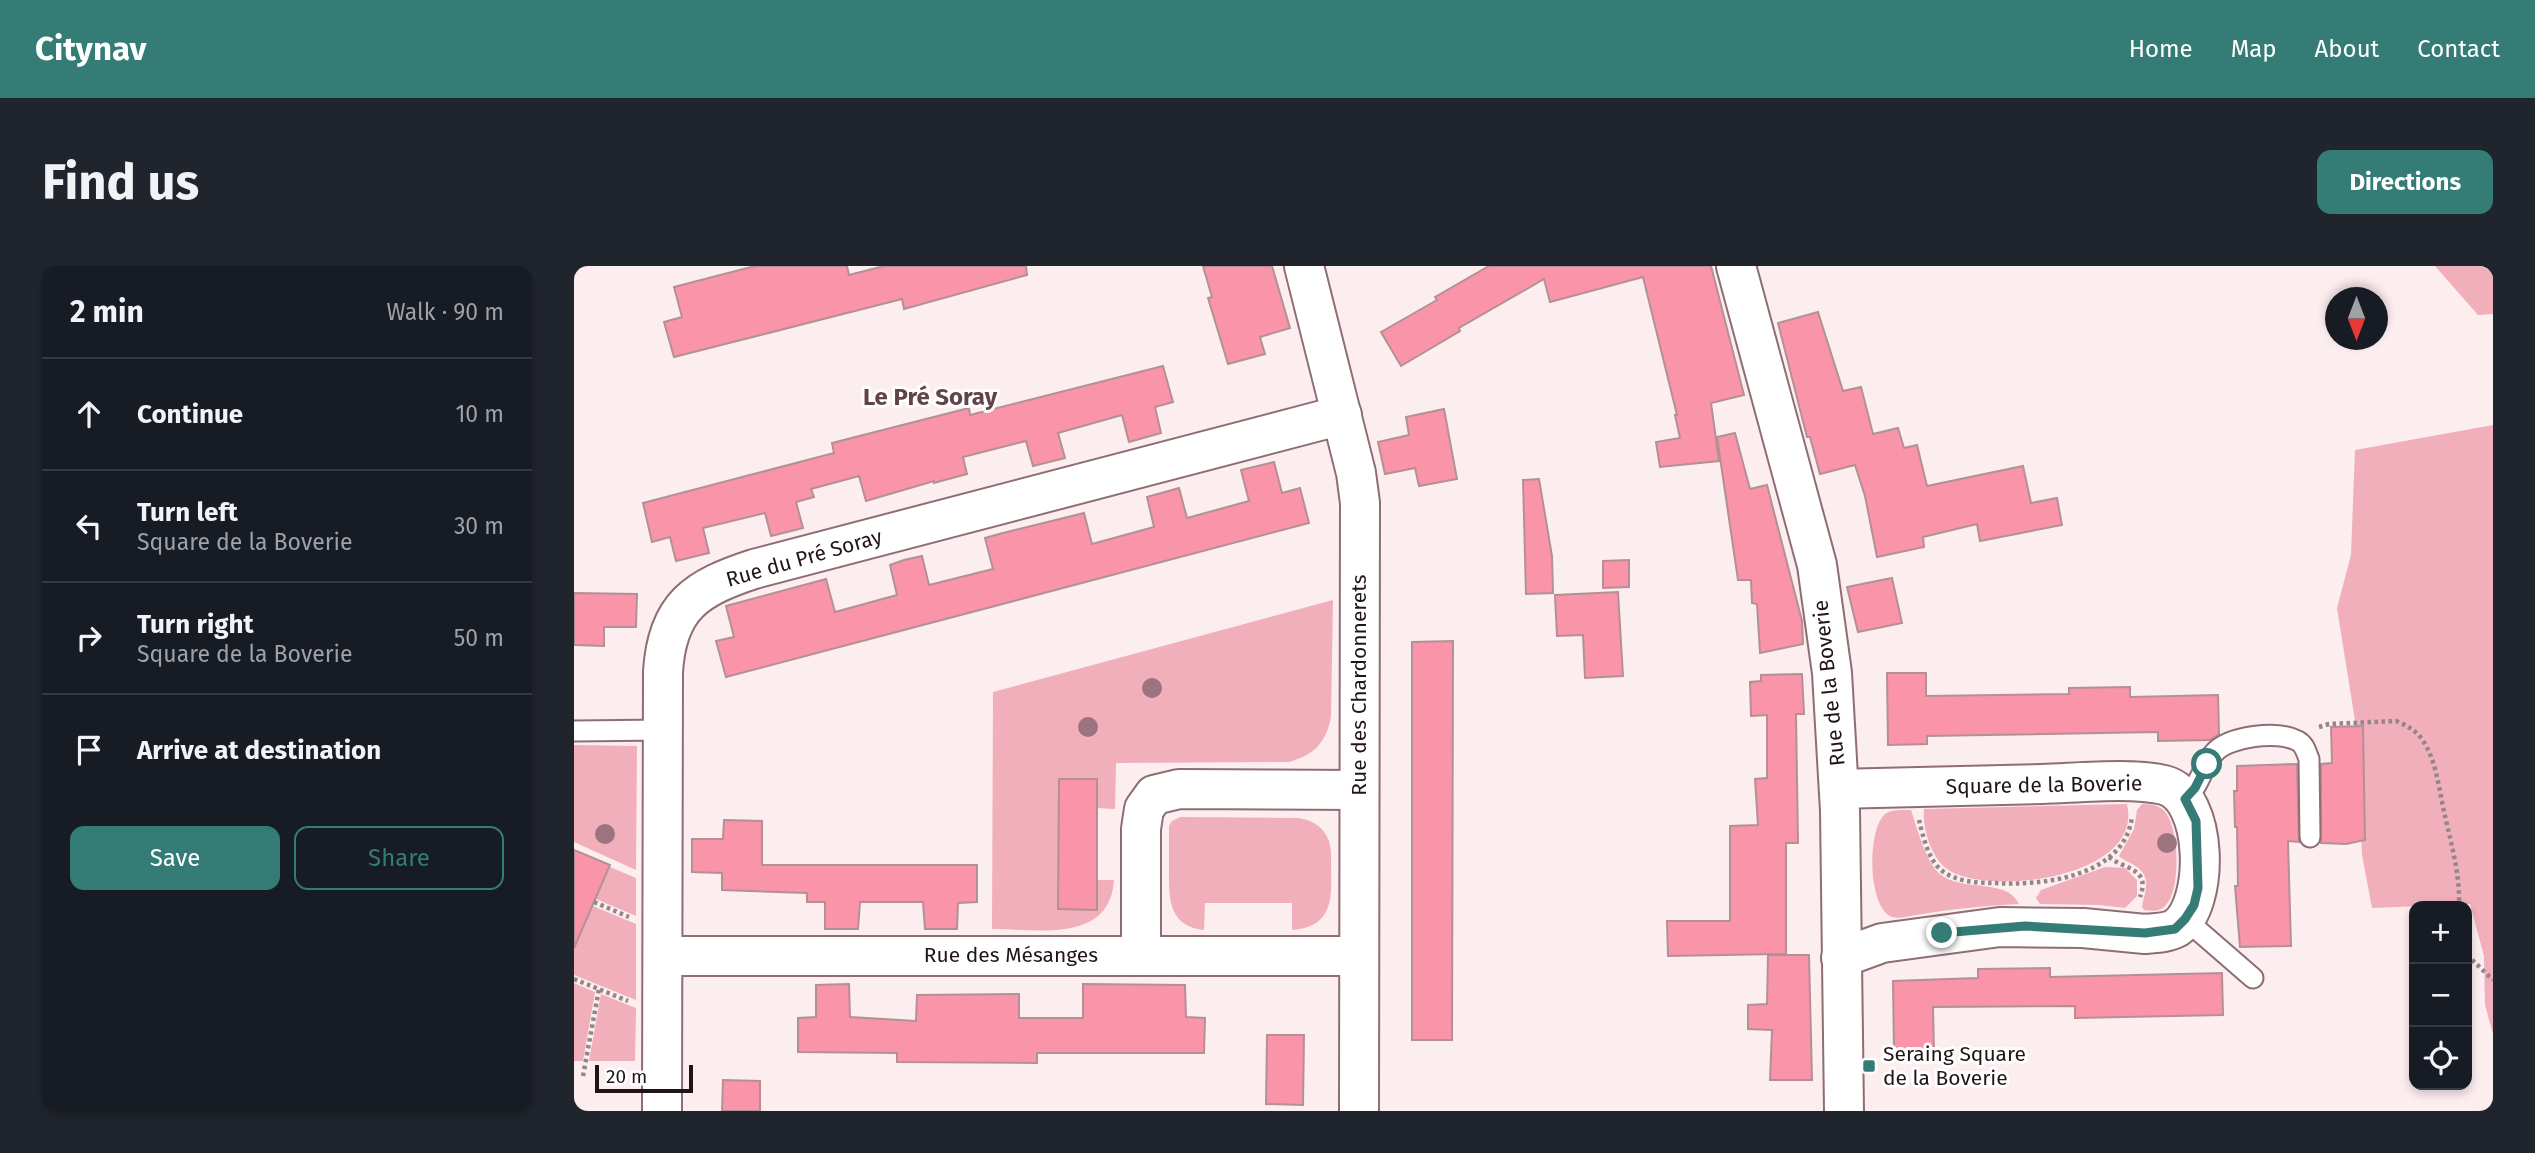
<!DOCTYPE html>
<html lang="en">
<head>
<meta charset="utf-8">
<style>
	:root { --surface:#171b24; --page:#20242c; --text:#f1f3f6; --muted:#9ea1a6; --line:#363941; --accent:#347c75 }
	body { margin:0; font-family:"Fira Sans",sans-serif; background:var(--page); color:var(--text) }
	.controls { position:absolute; right:21px; bottom:21px; display:grid; overflow:hidden; border-radius:14px; box-shadow:0 4px 10px #0003 }
	.controls button { width:63px; height:63px; display:grid; place-items:center; padding:0; border:0; border-bottom:2px solid var(--line); background:var(--surface); color:var(--text); font:35px sans-serif }
	.compass { position:absolute; left:1751px; top:21px; width:63px; height:63px; border-radius:50%; background:var(--surface); box-shadow:0 4px 10px #0003; rotate:180deg }
	.scale { position:absolute; left:21px; bottom:18px; width:98px; box-sizing:border-box; padding-left:7px; border:4px solid #211416; border-top:0; font-size:19px; line-height:24px; white-space:nowrap; color:#211416; -webkit-text-stroke:5px #fefefe; paint-order:stroke }
	.stop { position:absolute; width:21px; height:21px; margin:-16px; border:5px solid #347c75; border-radius:50%; background:#fff }
	.stop.end { background:#347c75; border-color:#fff; box-shadow:0 2px 7px #0008 }
	.list { margin:0; padding:0; list-style:none }
	h2 { display:flex; justify-content:space-between; align-items:center; height:91px; margin:0; padding:0 28px; font-size:30px }
	h2 small { font-size:23px; font-weight:400; color:var(--muted) }
	.list li { display:grid; grid-template-columns:46px 1fr auto; gap:21px; align-items:center; box-sizing:border-box; height:112px; padding:0 28px; border-top:2px solid var(--line) }
	.list b { display:block; font-size:26px; white-space:nowrap }
	.list p { margin:0; font-size:23px; white-space:nowrap; color:var(--muted) }
	.list em { font-size:23px; font-style:normal; color:var(--muted) }
	.actions { display:flex; gap:14px; padding:21px 28px }
	.actions a { flex:1; padding:16px 0; border:2px solid var(--accent); border-radius:14px; text-align:center; font-size:24px; color:var(--accent) }
	.actions .main { background:var(--accent); color:#fff }
	.icon { flex:none; width:38px; height:38px; fill:none; stroke:currentColor; stroke-width:2; stroke-linecap:round; stroke-linejoin:round }
	.map { position:relative; flex:none; width:1919px; height:845px; overflow:hidden; border-radius:14px }
	header { display:flex; align-items:center; gap:42px; box-sizing:border-box; height:98px; padding:0 35px; background:var(--accent); color:#fff }
	header strong { font-size:33px }
	nav { display:flex; gap:38px; margin-inline-start:auto; font-size:24px }
	.intro { display:flex; align-items:center; justify-content:space-between; box-sizing:border-box; height:168px; padding:0 42px }
	h1 { margin:0; font-size:49px }
	.button { padding:18px 32px; border-radius:14px; background:var(--accent); color:#fff; font-size:24px; font-weight:700 }
	main { display:flex; gap:42px; padding:0 42px }
	aside { flex:1; background:var(--surface); border-radius:14px; box-shadow:0 4px 10px #0003 }
	.map>svg:first-child { display:block }
</style>
</head>
<body>
<header>
<strong>Citynav</strong>
<nav><a>Home</a><a>Map</a><a>About</a><a>Contact</a></nav>
</header>
<div class="intro"><h1>Find us</h1><a class="button">Directions</a></div>
<main>
<aside>
<h2>2 min<small>Walk · 90 m</small></h2>
<ul class="list">
<li><svg class="icon" aria-label="ahead" viewBox="0 0 24 24"><path d="M12 20V5M6 11l6-6 6 6"/></svg><div><b>Continue</b></div><em>10 m</em></li>
<li><svg class="icon" aria-label="left" viewBox="0 0 24 24"><path d="M17 20v-9H6M10 6l-5 5 5 5"/></svg><div><b>Turn left</b><p>Square de la Boverie</p></div><em>30 m</em></li>
<li><svg class="icon" aria-label="right" viewBox="0 0 24 24"><path d="M7 20v-9h11M14 6l5 5-5 5"/></svg><div><b>Turn right</b><p>Square de la Boverie</p></div><em>50 m</em></li>
<li><svg class="icon" aria-label="arrive" viewBox="0 0 24 24"><path d="M6 21V4h12l-3 4 3 4H6"/></svg><div><b>Arrive at destination</b></div></li>
</ul>
<div class="actions"><a class="main">Save</a><a>Share</a></div>
</aside>
<div class="map">
<svg width="1919" height="845" viewBox="0 0 1919 845">
	<rect width="100%" height="100%" fill="#fcedef"/>
	<g fill="#f0afbb">
		<polygon points="1861,0 1919,0 1919,48 1904,49"/>
		<polygon points="1919,159 1919,768 1911,739 1910,690 1896,638 1798,642 1788,589 1782,461 1763,342 1777,289 1781,184"/>
		<path d="M759 334 757 451C752 477 740 489 715 496L542 497 541 543 523 542V513H486L484 643 523 644V614H540C536 678 463 663 418 663L419 426Z"/>
		<polygon points="0,479 63,480 62,604 0,576"/>
		<path d="M1553 538C1570 611 1419 630 1376 605 1358 595 1348 563 1350 543Z"/>
		<path d="M1568 538C1576 538 1587 539 1592 547 1605 564 1608 627 1590 641 1584 646 1577 645 1570 644L1568 641C1571 624 1579 611 1560 599 1554 595 1550 595 1545 590L1560 563 1563 544Z"/>
		<path d="M1337 544C1343 561 1352 597 1366 608 1389 627 1432 611 1445 638 1410 640 1376 643 1342 649 1335 650 1323 654 1316 650 1294 638 1293 564 1311 548 1317 543 1329 544 1337 544Z"/>
		<path d="M606 551 725 552C736 554 747 559 752 569 758 578 757 590 757 600 758 633 759 661 718 664V637H631L630 664C592 660 595 628 595 599 595 586 595 573 595 560L598 555Z"/>
		<polygon points="36,601 62,612 62,650 22,633"/>
		<polygon points="1531,601 1551,602 1563,614 1563,630 1551,642 1525,639 1466,638 1462,632 1467,624"/>
		<polygon points="19,640 62,658 62,734 0,709 0,683"/>
		<polygon points="0,717 21,726 9,795 0,795"/>
		<polygon points="27,728 62,742 61,795 15,795"/>
	</g>
	<g fill="#fa94a9" stroke="#b39096" stroke-width="2">
		<polygon points="181,0 273,0 275,9 310,0 452,0 453,9 330,43 328,33 100,91 90,56 108,51 100,21"/>
		<polygon points="629,0 698,0 716,62 686,71 691,88 654,98 634,32 638,31"/>
		<polygon points="915,0 1137,0 1170,129 1137,137 1145,195 1086,201 1082,176 1106,172 1101,149 1103,149 1069,11 976,36 970,13 885,62 886,65 827,100 807,66 863,34 861,31"/>
		<polygon points="1244,46 1269,125 1287,121 1299,168 1324,162 1330,182 1343,179 1353,220 1449,200 1457,237 1483,232 1488,259 1406,275 1403,258 1349,271 1350,281 1303,291 1291,230 1281,199 1246,208 1236,171 1233,171 1204,57"/>
		<polygon points="589,100 599,136 581,141 587,167 555,176 548,149 484,167 491,192 459,200 452,175 389,191 393,208 360,217 360,215 292,235 285,210 237,223 240,231 222,236 229,262 197,270 191,247 129,262 135,287 102,295 96,271 78,276 69,237 260,187 258,177 301,166 395,142 396,149"/>
		<polygon points="870,143 883,213 845,220 841,202 811,208 804,176 835,169 832,151"/>
		<polygon points="1161,167 1176,223 1193,219 1228,355 1229,378 1186,387 1183,338 1178,337 1177,314 1164,314 1143,171"/>
		<polygon points="700,196 708,227 726,222 735,257 152,411 142,375 160,371 152,340 252,313 261,346 323,329 316,299 330,294 348,290 355,319 419,303 411,272 425,268 510,247 518,278 580,261 573,231 605,222 613,252 675,235 667,204"/>
		<polygon points="965,213 978,290 979,327 952,328 949,214"/>
		<polygon points="1055,294 1055,321 1029,322 1029,295"/>
		<polygon points="1318,312 1328,357 1284,366 1273,321"/>
		<polygon points="1044,326 1049,410 1011,412 1009,369 983,370 981,329"/>
		<polygon points="0,327 63,328 62,361 30,361 30,380 0,379"/>
		<polygon points="879,375 878,774 838,774 838,376"/>
		<polygon points="1313,407 1352,407 1352,430 1495,428 1495,422 1556,421 1556,431 1644,429 1645,468 1636,474 1584,475 1584,466 1353,470 1353,478 1314,479"/>
		<polygon points="1228,408 1230,448 1222,448 1224,577 1212,577 1212,688 1094,690 1093,655 1156,655 1156,560 1184,559 1181,513 1193,512 1193,449 1177,450 1176,416 1187,415 1187,409"/>
		<polygon points="1789,460 1791,574 1772,578 1747,577 1747,498 1758,497 1757,461"/>
		<polygon points="1723,498 1725,576 1714,575 1717,680 1666,681 1661,620 1664,620 1663,561 1661,561 1660,525 1663,525 1663,500"/>
		<polygon points="485,513 523,513 523,644 484,643"/>
		<polygon points="150,554 188,555 188,599 403,599 403,636 384,637 383,663 351,663 349,636 286,636 284,663 251,663 251,636 233,636 233,627 148,624 148,607 118,606 118,573 149,573"/>
		<polygon points="0,584 36,599 0,682"/>
		<polygon points="1194,689 1235,689 1238,814 1196,814 1198,764 1174,763 1174,739 1193,738"/>
		<polygon points="1476,702 1476,711 1648,707 1649,749 1501,752 1501,740 1359,741 1360,786 1320,786 1319,715 1404,712 1404,703"/>
		<polygon points="275,718 276,751 342,755 343,729 445,728 445,752 509,752 509,718 611,719 612,751 631,752 630,787 463,787 463,797 323,796 323,787 224,786 224,752 242,751 242,719"/>
		<polygon points="693,769 730,769 729,839 692,838"/>
		<polygon points="149,814 186,815 186,845 148,845"/>
	</g>
	<g fill="none" stroke-linecap="round" stroke-linejoin="round">
		<g stroke="#8e6e73" stroke-width="23">
			<g id="service">
				<polyline points="0,465 89,464"/>
				<path d="M1611 533C1626 520 1628 501 1640 487 1655 470 1704 464 1724 475 1731 479 1732 486 1735 493L1736 571"/>
				<polyline points="1611,653 1679,712"/>
			</g>
		</g>
		<g stroke="#8e6e73" stroke-width="42">
			<g id="minor">
				<polyline points="730,0 782,207 786,237 785,845"/>
				<path d="M1266 523C1333 521 1400 520 1468 518 1502 517 1558 511 1590 519 1635 530 1636 640 1602 662 1593 667 1581 667 1571 668L1509 662 1426 661 1308 677 1267 692"/>
				<polyline points="567,689 567,563 570,543 580,529 605,523 785,524"/>
				<polyline points="89,690 785,690"/>
				<path d="M88 845 89 406C93 340 122 322 180 303L768 149"/>
			</g>
		</g>
		<g stroke="#8e6e73" stroke-width="42">
			<polyline id="tertiary" points="1162,0 1243,299 1258,407 1266,545 1270,845"/>
		</g>
		<g stroke="#948688" stroke-width="4.5" stroke-dasharray="3.5 3.5" stroke-linecap="butt">
			<path d="M1745 461 1755 458 1822 455C1832 459 1841 464 1848 473 1863 495 1865 525 1871 550 1878 581 1886 609 1885 640"/>
			<path d="M1345 554C1349 570 1354 593 1367 604 1380 615 1402 617 1419 617 1466 620 1550 612 1558 551"/>
			<path d="M1535 591C1551 604 1577 602 1566 631"/>
			<polyline points="20,636 55,651"/>
			<polyline points="1893,689 1919,714"/>
			<polyline points="0,713 54,735"/>
			<polyline points="9,810 25,723"/>
		</g>
		<use href="#service" stroke="#fff" stroke-width="19"/>
		<use href="#minor" stroke="#fff" stroke-width="38"/>
		<use href="#tertiary" stroke="#fff" stroke-width="38"/>
	</g>
	<g fill="#9c737f">
		<circle cx="578" cy="422" r="10"/>
		<circle cx="514" cy="461" r="10"/>
		<circle cx="31" cy="568" r="10"/>
		<circle cx="1593" cy="577" r="10"/>
	</g>
	<g fill="none" stroke-linecap="round" stroke-linejoin="round">
		<polyline stroke="#347c75" stroke-width="9" points="1368,667 1451,660 1571,667 1601,663 1611,653 1620,639 1624,622 1622,555 1611,533 1621,522 1633,498"/>
	</g>
	<rect fill="#347c75" stroke="#fefefe" stroke-width="2.5" x="1288" y="793" width="14" height="14" rx="3.5"/>
	<g text-anchor="middle" stroke-width="6" stroke-linejoin="round" paint-order="stroke">
		<g font-size="21" fill="#211416" stroke="#fefefe">
			<text transform="translate(230 292) rotate(-16)" y="7">Rue du Pré Soray</text>
			<text transform="translate(1255 417) rotate(-96)" y="7">Rue de la Boverie</text>
			<text transform="translate(785 419) rotate(-90)" y="7">Rue des Chardonnerets</text>
			<text transform="translate(1470 519) rotate(-1)" y="7">Square de la Boverie</text>
			<text x="437" y="696">Rue des Mésanges</text>
		</g>
		<g font-size="21" fill="#211416" stroke="#fefefe" text-anchor="start">
			<text x="1309" y="795">Seraing Square<tspan x="1309" dy="24">de la Boverie</tspan></text>
		</g>
		<g font-size="24" font-weight="bold" fill="#614348" stroke="#fefefe">
			<text x="356" y="139">Le Pré Soray</text>
		</g>
	</g>
</svg>
<div class="controls">
<button>+</button>
<button>−</button>
<button><svg class="icon" aria-label="locate" viewBox="0 0 24 24"><circle cx="12" cy="12" r="6"/><path d="M12 2v4M12 18v4M2 12h4M18 12h4"/></svg></button>
</div>
<svg class="compass" viewBox="-18 -18 36 36"><path d="M0-13l5 13h-10z" fill="#e53935"/><path d="M0 13l5-13h-10z" fill="#9ea1a6"/></svg>
<div class="scale">20 m</div>
<div class="stop" style="left:1633px;top:498px"></div>
<div class="stop end" style="left:1368px;top:667px"></div>
</div>
</main>
</body>
</html>
